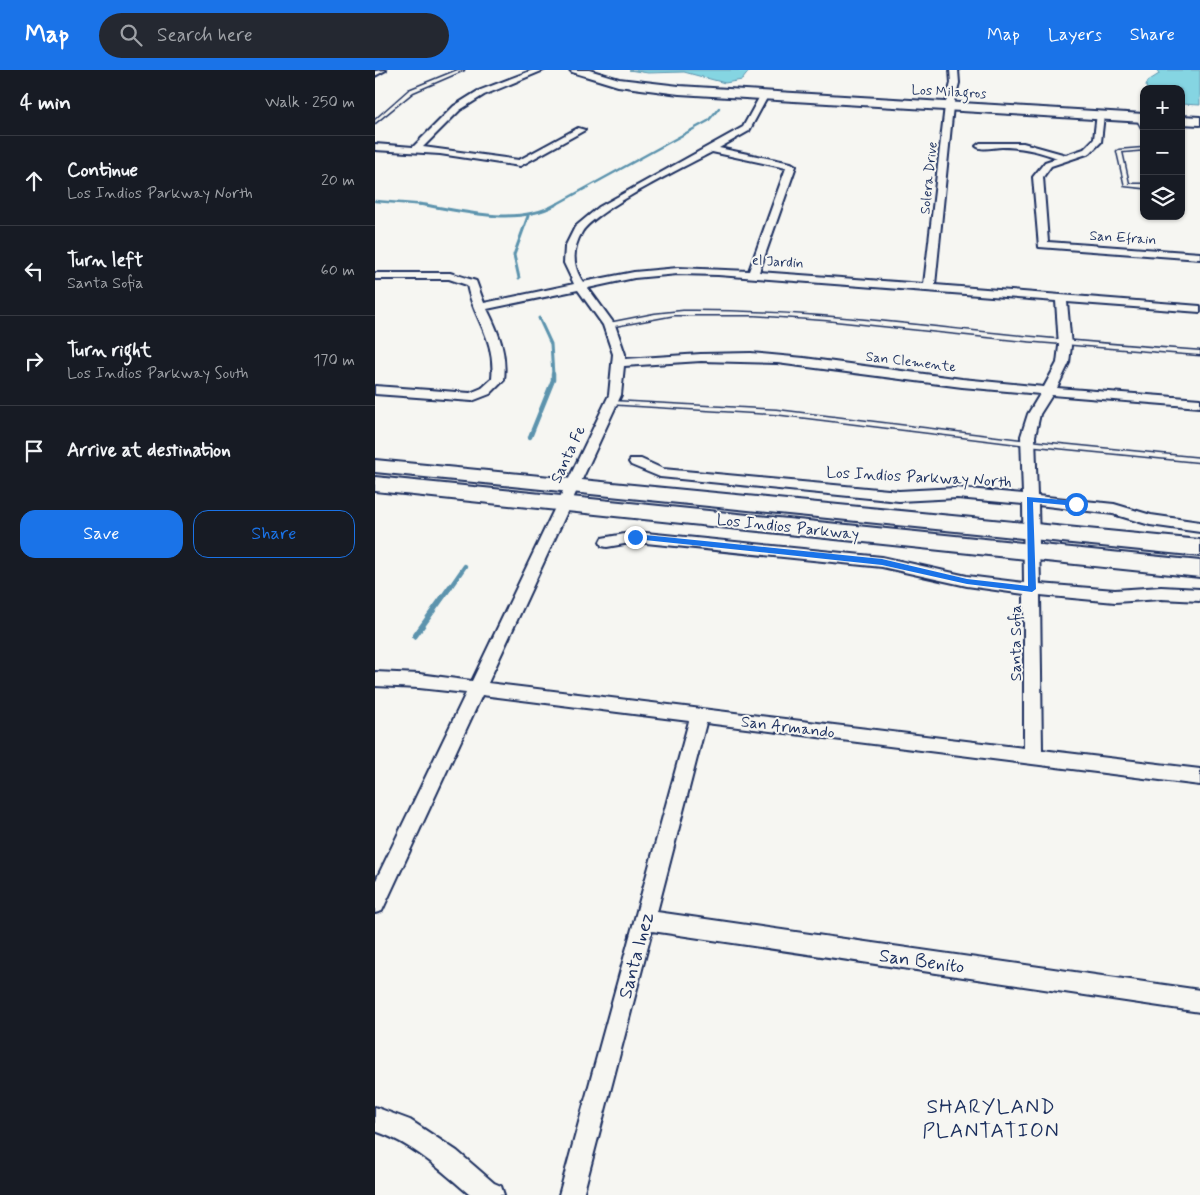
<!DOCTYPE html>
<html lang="en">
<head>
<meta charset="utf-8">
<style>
	:root { --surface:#171b24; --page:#242831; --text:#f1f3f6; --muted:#9ea1a6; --line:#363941; --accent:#1a73e8 }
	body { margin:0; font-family:Mynerve,sans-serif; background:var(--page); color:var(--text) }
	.controls { position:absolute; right:15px; top:15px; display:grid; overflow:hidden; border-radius:10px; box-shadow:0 1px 4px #0004 }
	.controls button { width:45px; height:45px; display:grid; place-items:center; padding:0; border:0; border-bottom:1px solid var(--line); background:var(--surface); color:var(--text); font:25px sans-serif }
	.stop { position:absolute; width:15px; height:15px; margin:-11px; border:4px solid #1a73e8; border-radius:50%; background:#fff }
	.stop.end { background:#1a73e8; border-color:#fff; box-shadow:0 1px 5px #0008 }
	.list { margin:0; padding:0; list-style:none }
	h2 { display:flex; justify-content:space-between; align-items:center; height:65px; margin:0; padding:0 20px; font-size:21px }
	h2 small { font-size:16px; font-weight:400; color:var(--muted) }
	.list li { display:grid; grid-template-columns:32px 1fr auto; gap:15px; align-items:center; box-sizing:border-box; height:90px; padding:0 20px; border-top:1px solid var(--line) }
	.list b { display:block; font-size:19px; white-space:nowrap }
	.list p { margin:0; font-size:16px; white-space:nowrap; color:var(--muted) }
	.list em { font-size:16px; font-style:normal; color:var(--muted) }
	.actions { display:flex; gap:10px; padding:15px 20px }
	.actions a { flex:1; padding:11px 0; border:1px solid var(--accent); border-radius:15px; text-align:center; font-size:18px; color:var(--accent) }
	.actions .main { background:var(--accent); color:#fff }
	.icon { flex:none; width:28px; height:28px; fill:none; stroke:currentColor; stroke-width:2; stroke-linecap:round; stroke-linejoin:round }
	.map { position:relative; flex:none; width:825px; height:1125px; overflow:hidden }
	header { display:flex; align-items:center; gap:30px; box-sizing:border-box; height:70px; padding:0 25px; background:var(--accent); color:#fff }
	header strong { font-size:24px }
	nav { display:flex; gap:28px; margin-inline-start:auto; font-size:18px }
	.search { width:350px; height:45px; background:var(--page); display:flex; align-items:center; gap:12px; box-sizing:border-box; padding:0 18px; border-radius:28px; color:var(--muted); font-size:19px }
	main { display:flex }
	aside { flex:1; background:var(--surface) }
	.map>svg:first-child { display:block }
</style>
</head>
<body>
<header>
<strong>Map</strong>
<div class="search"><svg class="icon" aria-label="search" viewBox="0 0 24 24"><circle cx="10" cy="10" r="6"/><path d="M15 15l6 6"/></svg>Search here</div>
<nav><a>Map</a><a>Layers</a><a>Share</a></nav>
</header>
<main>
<aside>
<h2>4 min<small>Walk · 250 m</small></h2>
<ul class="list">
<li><svg class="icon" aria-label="ahead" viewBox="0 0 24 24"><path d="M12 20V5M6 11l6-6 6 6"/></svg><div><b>Continue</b><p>Los Indios Parkway North</p></div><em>20 m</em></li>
<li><svg class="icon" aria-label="left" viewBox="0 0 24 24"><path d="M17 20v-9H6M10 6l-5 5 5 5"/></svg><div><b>Turn left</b><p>Santa Sofia</p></div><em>60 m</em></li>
<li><svg class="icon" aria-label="right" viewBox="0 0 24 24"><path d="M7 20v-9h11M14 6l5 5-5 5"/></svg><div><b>Turn right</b><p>Los Indios Parkway South</p></div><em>170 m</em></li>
<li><svg class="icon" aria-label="arrive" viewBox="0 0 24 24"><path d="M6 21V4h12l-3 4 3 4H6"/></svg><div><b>Arrive at destination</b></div></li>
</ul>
<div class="actions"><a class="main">Save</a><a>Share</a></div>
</aside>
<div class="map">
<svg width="825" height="1125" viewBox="0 0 825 1125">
	<rect width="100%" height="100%" fill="#f6f6f2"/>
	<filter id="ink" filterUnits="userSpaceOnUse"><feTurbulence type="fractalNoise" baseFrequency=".02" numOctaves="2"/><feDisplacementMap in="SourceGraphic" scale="10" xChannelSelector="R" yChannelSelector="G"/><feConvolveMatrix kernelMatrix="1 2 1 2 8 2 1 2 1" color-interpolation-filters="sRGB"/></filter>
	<g filter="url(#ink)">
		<g fill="#85d5e2" stroke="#5b93ad">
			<polygon points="254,0 375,0 367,10 350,13 309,2 273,3"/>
			<polygon points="782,0 825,0 825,35 806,34 806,19 772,19 771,16 773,11 784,4"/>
		</g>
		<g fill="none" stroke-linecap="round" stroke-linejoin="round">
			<g stroke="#5b93ad" stroke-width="2.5">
				<polyline points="0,131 52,135"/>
				<polyline points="180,135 333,51 344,38"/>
			</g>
			<g stroke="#5b93ad" stroke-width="3">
				<path d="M44 134C88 141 141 157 182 134"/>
				<polyline points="144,208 139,185 153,146"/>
				<polyline points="164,248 176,274 178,305"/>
			</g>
			<g stroke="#5b93ad" stroke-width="4.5">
				<polyline points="155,367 178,310 178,304"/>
				<polyline points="74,519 90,496"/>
			</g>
			<polyline stroke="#5b93ad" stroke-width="5.5" points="40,566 75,517"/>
			<g stroke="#1b2f5e" stroke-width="3">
				<g id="lane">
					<polygon points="83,0 89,0 38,22 0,53 0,50 34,20"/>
					<polygon points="760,46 764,46 769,55 769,60 767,59"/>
					<polygon points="769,78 769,80 747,82 754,114 769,114 769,118 750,116 742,81 744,80"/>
					<path d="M308 241C414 240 519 253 625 264 692 271 758 276 825 281V285L652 271 452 250 380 245H299L234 257 231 255 234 253 280 244Z"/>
					<polygon points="236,331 401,340 653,371 825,388 825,392 653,375 401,344 234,334 233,333"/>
				</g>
			</g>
			<g stroke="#1b2f5e" stroke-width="4">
				<g id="street">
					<polygon points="11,0 0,6 0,1"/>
					<polygon points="158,0 169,0 109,25 85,40 48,77 144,90 203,58 210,60 145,96 65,84 0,80 0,74 38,77 79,36 103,21"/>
					<path d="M575 0H583L584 13 578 36 560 215 825 236V242L692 232 696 276 694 293 682 318 825 329V337L677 325 665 344 660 366 662 426 739 434 776 445 825 452V462L775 455 738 444 663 435 665 514 740 520 786 517 825 519V531L786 529 740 532 665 525 667 680 825 699V715L331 653 282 842 825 920V942L277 861 208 1125H184L314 651 107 625 7 841 0 843V812L91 623 44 618 0 616V602L44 604 97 611 234 325 238 284 228 255 203 220 112 239C124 263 132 283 129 310L115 324 97 331 0 324V316L95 323 107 318 117 309C121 267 99 251 92 215L74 209H0V203H75L101 211 109 233 199 214 189 193 190 177 200 157 224 137 368 57 385 26 389 24 393 26 374 61 344 78 416 93 421 96 384 202 549 214 570 36 576 13ZM337 82 411 98 374 201 303 198 259 202 208 212C197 196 197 179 207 162 222 139 309 97 337 82ZM303 204 343 205 681 231 684 276 682 293 669 317 587 309 429 288 376 283 326 284 250 289V284L240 255 213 218 259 208ZM326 291 402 293 587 317 665 324 653 344 646 366 648 424 582 418 524 421 288 399 266 389H256L254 392 256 395 285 407 524 431 582 428 648 434 649 513 592 506 507 487 261 462 227 468 225 472 227 476 232 477 261 472 507 497 592 516 649 524V678L113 613 246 325 249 296Z"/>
					<path d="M722 43 729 45 726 72 715 83 676 96 668 107 673 172 825 183V189L664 177 658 107 670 92 682 88C664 81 646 77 627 77 619 77 607 81 601 76L605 73H648L691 85 709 79 719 69Z"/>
					<path d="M0 1037 35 1050 82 1081 119 1113 126 1116 129 1125H95C66 1100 37 1073 0 1061Z"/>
				</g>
			</g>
			<g stroke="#1b2f5e" stroke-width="4">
				<g id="secondary">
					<polygon points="195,0 214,0 244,9 304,16 769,44 769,52 304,24 243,16 197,2"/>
					<polygon points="806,46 825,47 825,55 806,54"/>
					<polygon points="0,390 825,470 825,486 0,402"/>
					<polygon points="0,407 825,491 825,507 0,421"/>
				</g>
			</g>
			<use href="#lane" fill="#f6f6f2" fill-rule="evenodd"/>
			<use href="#street" fill="#f6f6f2" fill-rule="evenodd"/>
			<use href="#secondary" fill="#f6f6f2" fill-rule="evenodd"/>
		</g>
	</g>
	<polygon fill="#1a73e8" points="652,427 701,431 705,434 701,436 658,432 661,519 657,522 592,514 507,495 260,469 257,467 260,464 507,489 592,509 653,516"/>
	<g text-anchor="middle" stroke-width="4" stroke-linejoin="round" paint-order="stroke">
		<g font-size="14" fill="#1b2f5e" stroke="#f6f6f2">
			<text transform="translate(574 21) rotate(3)" y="5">Los Milagros</text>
			<text transform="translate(553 108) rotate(-84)" y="5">Solera Drive</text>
			<text transform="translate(748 167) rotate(4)" y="5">San Efrain</text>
			<text transform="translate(403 191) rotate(4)" y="5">el Jardin</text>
			<text transform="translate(536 291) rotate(7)" y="5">San Clemente</text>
		</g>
		<g font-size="16" fill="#1b2f5e" stroke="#f6f6f2">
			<text transform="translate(192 384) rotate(-65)" y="6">Santa Fe</text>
			<text transform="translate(544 406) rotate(3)" y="6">Los Indios Parkway North</text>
			<text transform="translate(413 456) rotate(6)" y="6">Los Indios Parkway</text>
			<text transform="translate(640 573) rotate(-90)" y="6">Santa Sofia</text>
			<text transform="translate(413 656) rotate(7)" y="6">San Armando</text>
		</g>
		<g font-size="19" fill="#1b2f5e" stroke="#f6f6f2">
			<text transform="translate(260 885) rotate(-75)" y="7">Santa Inez</text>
			<text transform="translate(547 890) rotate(8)" y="7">San Benito</text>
		</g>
		<g font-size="21" letter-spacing="1" fill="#1b2f5e" stroke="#f6f6f2">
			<text x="616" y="1043">SHARYLAND<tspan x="616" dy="24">PLANTATION</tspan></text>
		</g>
	</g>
</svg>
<div class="controls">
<button>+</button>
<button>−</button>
<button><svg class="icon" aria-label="layers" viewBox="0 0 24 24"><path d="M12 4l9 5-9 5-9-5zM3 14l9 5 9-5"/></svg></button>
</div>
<div class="stop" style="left:701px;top:434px"></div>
<div class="stop end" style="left:260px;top:467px"></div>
</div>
</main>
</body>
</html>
